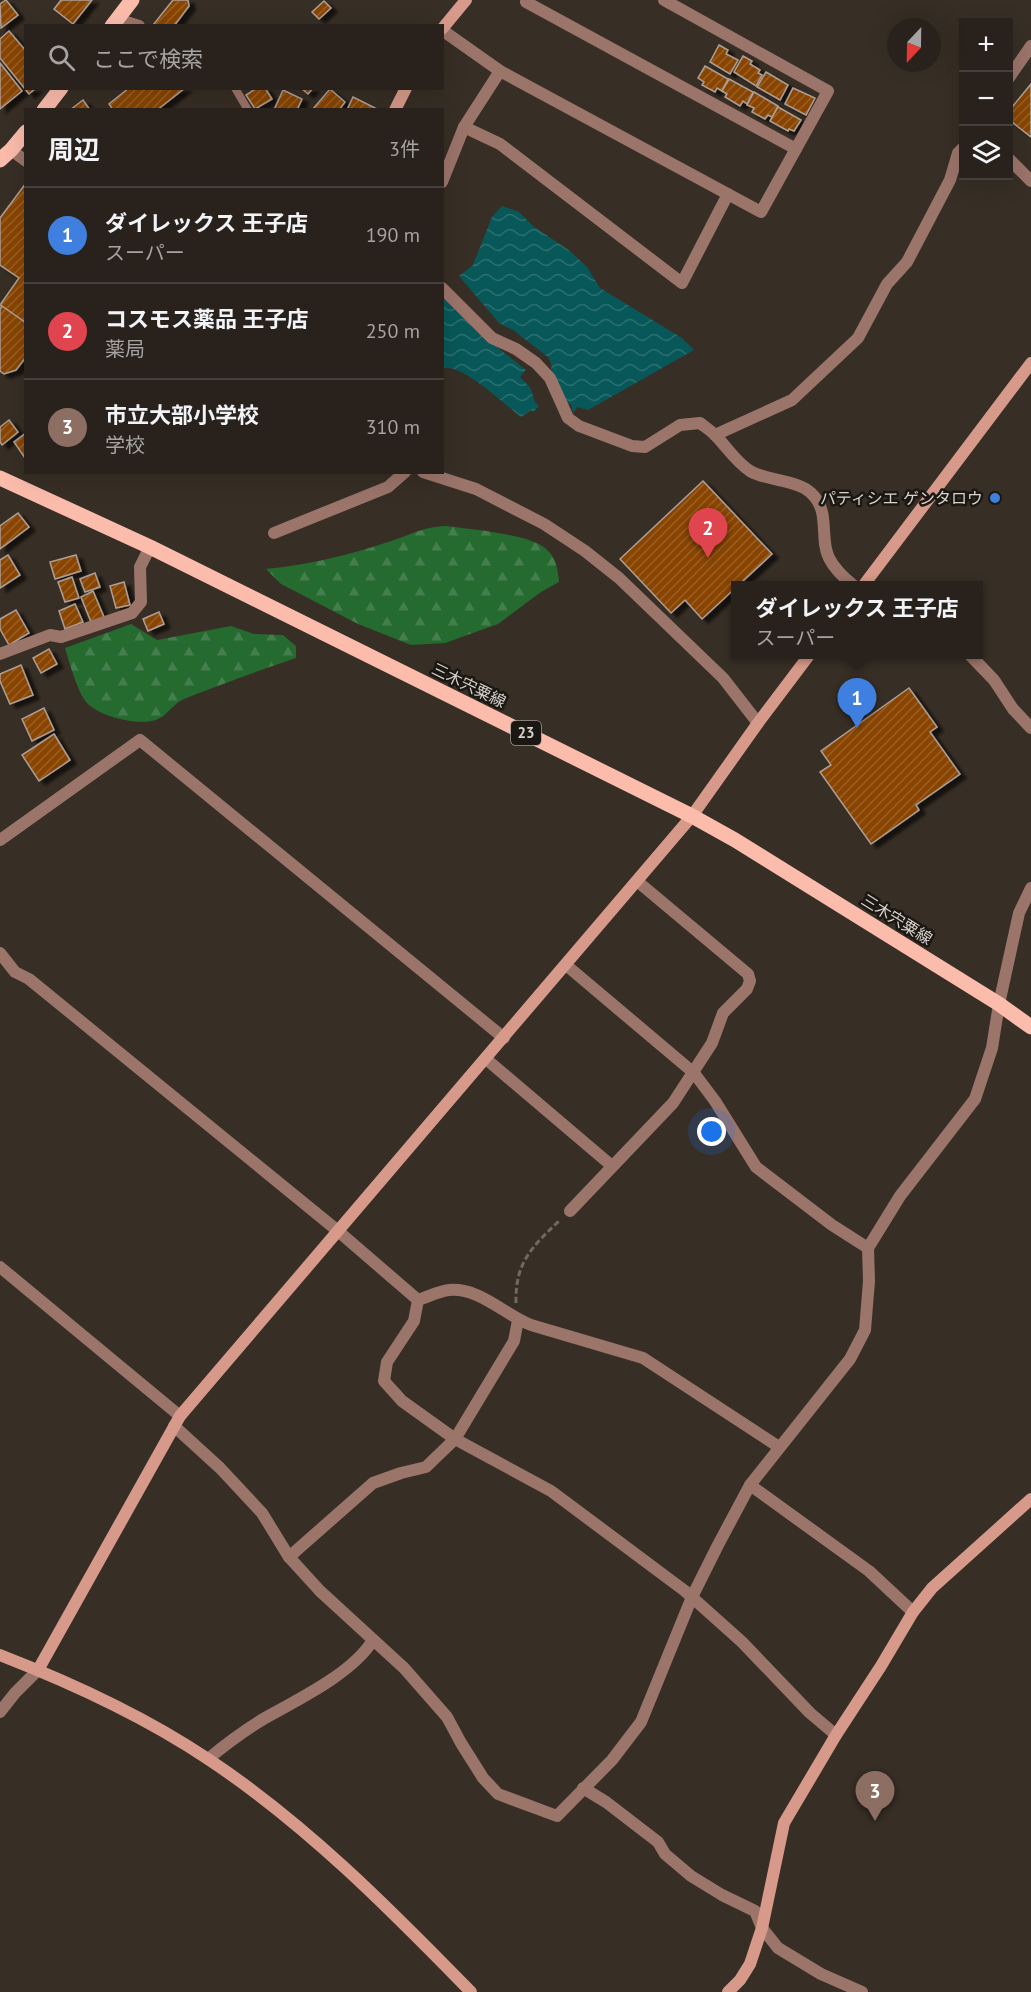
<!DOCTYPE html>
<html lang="ja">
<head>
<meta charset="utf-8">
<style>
	:root { --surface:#29221c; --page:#352f29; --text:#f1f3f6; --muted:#a5a4a3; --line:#453f3b; --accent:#db2777 }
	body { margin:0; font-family:"PT Sans","Noto Sans JP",sans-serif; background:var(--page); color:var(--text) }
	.controls { position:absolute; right:18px; top:18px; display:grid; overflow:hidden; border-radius:0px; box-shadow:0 6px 24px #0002 }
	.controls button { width:54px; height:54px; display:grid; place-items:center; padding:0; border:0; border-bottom:2px solid var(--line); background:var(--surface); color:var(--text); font:30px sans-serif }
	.compass { position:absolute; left:887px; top:18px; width:54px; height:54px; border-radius:50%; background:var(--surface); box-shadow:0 6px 24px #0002; rotate:202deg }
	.you { position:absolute; left:712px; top:1132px; width:21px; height:21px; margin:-15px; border:4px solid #fff; border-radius:50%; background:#1a73e8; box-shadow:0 0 0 9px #1a73e833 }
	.badge { display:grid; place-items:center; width:39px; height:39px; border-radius:50%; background:var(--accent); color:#fff; font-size:20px; font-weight:700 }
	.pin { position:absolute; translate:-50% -50px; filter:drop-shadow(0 2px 3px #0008) }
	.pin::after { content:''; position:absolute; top:32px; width:21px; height:18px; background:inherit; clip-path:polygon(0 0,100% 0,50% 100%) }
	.popup { position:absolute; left:731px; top:581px; width:252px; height:78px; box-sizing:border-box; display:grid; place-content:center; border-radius:0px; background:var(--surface); filter:drop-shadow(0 2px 4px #0005); font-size:20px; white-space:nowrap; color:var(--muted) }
	.popup b { font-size:22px; color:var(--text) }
	.popup::after { content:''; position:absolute; left:50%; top:100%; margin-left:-12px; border:12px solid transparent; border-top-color:var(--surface) }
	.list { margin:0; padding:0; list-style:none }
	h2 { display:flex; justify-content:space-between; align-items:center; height:78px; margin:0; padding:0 24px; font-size:26px }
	h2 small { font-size:20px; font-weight:400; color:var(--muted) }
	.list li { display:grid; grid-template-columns:39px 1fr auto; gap:18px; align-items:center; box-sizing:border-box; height:96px; padding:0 24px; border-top:2px solid var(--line) }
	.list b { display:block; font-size:22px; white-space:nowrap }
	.list p { margin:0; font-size:20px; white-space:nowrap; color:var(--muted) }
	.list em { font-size:20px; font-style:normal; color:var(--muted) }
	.icon { flex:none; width:33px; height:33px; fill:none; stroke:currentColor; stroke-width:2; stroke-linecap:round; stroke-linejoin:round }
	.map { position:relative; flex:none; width:1031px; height:1992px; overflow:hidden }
	.search { position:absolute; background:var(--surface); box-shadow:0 6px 24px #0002; left:24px; top:24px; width:420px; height:66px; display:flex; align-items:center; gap:15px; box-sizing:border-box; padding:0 21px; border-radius:0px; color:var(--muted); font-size:22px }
	.panel { position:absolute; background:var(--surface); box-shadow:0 6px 24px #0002; left:24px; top:108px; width:420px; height:366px; border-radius:0px }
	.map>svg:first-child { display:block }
</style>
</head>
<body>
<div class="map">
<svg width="1031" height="1992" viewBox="0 0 1031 1992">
	<defs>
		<pattern id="forest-firs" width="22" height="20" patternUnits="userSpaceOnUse" patternTransform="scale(1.5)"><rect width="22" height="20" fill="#256a2f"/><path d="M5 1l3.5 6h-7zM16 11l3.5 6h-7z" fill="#447e4c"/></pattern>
		<pattern id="water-waves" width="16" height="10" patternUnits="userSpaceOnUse" patternTransform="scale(1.5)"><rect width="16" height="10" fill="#085859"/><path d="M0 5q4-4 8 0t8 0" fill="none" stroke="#2b6f70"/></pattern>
		<pattern id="building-hatch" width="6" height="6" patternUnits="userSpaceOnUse" patternTransform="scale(1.5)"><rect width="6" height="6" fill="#894502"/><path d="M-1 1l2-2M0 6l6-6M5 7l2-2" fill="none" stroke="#995f26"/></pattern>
		<filter id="shadow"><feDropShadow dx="6" dy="4" stdDeviation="1.5" flood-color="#0009"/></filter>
	</defs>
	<rect width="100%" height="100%" fill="#372e25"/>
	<g fill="url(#forest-firs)">
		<path d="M446 526C469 529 529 534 545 548 556 557 558 569 559 582L541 592 498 624 445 643 411 645 358 624 281 584 266 569C307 565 349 555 388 542 411 535 421 527 446 526Z"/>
		<path d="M131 624 157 640 231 626 254 634 283 635 296 646V658C258 671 221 684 184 699 174 703 169 713 160 718 143 728 100 717 87 703 78 694 69 661 65 648Z"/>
	</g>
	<g fill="url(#water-waves)">
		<polygon points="502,206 519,212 533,226 570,251 587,267 600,288 682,338 694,350 588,410 577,407 573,414 571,404 564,403 552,377 551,363 548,357 513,330 499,323 459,276 473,265 492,217"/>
		<path d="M443 294 483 336 526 370 520 377 530 387 535 402 539 406 533 412 531 410 521 417C504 404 463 364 443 368Z"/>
	</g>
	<g fill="url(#building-hatch)" stroke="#ad9f96" stroke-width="1.5" filter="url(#shadow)">
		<polygon points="6,0 18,15 1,28 0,4"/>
		<polygon points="61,0 92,0 73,24 54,9"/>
		<polygon points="173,0 188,0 189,6 174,26 153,25"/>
		<polygon points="324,1 331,8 319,19 312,12"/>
		<polygon points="9,31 26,51 26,88 36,88 29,94 0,58 0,39"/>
		<polygon points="719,45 728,50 726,54 738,60 730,74 710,62"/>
		<polygon points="743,56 752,61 750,64 760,70 758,73 762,75 756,86 734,72"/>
		<polygon points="0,63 22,91 0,109"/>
		<polygon points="705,66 728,79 722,91 717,88 715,92 702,85 704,82 698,78"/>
		<polygon points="766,72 788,85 780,100 757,87"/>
		<polygon points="729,79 753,92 747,104 743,101 740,106 725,97 727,94 722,91"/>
		<polygon points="1031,84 1031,137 1008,119 1008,112"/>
		<polygon points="129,88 185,88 157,110 113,110 109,104"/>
		<polygon points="257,88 265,88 272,99 255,109 246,95"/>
		<polygon points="301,88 313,88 308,94"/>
		<polygon points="793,88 815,98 806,115 785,104"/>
		<polygon points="330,89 345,102 339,110 312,110"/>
		<polygon points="283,90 302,99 297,110 274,110"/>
		<polygon points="754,92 778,106 772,117 768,115 765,119 752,112 754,108 747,105"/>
		<polygon points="353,97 379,110 347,110"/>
		<polygon points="83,100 90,110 70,110"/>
		<polygon points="778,107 801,120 794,131 789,129 788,131 770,121"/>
		<polygon points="26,183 26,323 0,305 19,278 0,265 0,218"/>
		<polygon points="2,306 26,323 26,357 16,370 4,374 0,371 0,309"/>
		<polygon points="9,420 18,432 2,445 0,442 0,427"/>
		<polygon points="26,433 26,457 25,458 14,442"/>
		<polygon points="703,481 772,554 702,619 685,600 671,613 620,559"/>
		<polygon points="18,513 29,527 0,549 0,526"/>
		<polygon points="8,555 20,575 0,588 0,560"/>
		<polygon points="76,555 81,571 55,579 50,562"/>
		<polygon points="95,573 100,587 85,592 80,579"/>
		<polygon points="72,577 79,598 65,602 58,582"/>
		<polygon points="124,582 130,605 116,608 110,586"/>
		<polygon points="93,591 104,617 91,622 81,597"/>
		<polygon points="75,604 83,622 65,629 59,611"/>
		<polygon points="16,610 29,633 9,645 0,629 0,619"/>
		<polygon points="159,612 164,624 148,631 143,619"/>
		<polygon points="49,649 57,664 41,673 33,658"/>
		<polygon points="21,665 33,695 10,704 0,681 0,674"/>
		<polygon points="909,688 937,727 930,732 960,774 916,805 919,810 871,844 820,772 831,765 821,751"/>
		<polygon points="44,708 54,730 32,741 22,719"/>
		<polygon points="54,734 70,760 39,781 22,755"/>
	</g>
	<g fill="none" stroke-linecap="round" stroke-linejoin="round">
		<path stroke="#706961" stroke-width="3" stroke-dasharray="6 3" stroke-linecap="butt" d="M516 1303C515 1262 532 1247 560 1220"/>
		<polyline stroke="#9b746a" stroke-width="8" points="235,88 248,110"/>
		<g stroke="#9b746a" stroke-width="12">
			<polyline points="527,0 526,2 796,149"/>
			<polyline points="117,19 139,26"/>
			<polyline points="442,30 500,71 761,212 828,91 664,0"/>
			<polyline points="1008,79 1031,46"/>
			<polyline points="464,127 500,144 682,283 728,194"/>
			<polyline points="11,150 26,161"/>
			<polyline points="1008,158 1031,181"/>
			<polyline points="442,182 464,127 500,71"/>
			<path d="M442 288 492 338 516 349 536 363 550 378 568 418 579 426 632 446 645 447 680 425 700 423C705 427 710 430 715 435 727 447 735 461 750 471 767 481 798 480 811 493 831 511 819 538 829 558 835 570 844 578 854 586"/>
			<polyline points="715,435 792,400 858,338 887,284 907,262 950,180 958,153 964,147"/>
			<polyline points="423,472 476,489 544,524 585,551 619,578 723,678 758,723"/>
			<polyline points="274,533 388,487 405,472"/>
			<polyline points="0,654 50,635 61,637 132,613 141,602 140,567 150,547"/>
			<polyline points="969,654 994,680 1013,709 1031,728"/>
			<polyline points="0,840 140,740 504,1038"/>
			<path d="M0 953 15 972 29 979 338 1231 418 1300C428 1297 439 1291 449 1290 479 1287 505 1315 531 1325L643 1358 779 1447"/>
			<polyline points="566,965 694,1073 715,1101 756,1167 832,1225 868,1248"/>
			<polyline points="486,1059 612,1166"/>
			<polyline points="570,1211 673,1103 712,1043 723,1013 747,989 750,981 748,974 637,881"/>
			<polyline points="0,1267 180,1416"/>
			<polyline points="418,1300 414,1321 387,1362 384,1381 402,1401 455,1439 551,1491 685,1591 742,1642 810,1713 836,1735"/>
			<polyline points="174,1426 220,1468 262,1513 289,1557 320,1591 404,1668 447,1717 461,1743 483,1778 498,1794 557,1816 612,1760 641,1722 692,1597 718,1545 750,1485 850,1359 865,1330 869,1281 868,1248 900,1196 975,1099 992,1048 999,1004 1019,913 1031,888"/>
			<polyline points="750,1485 869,1571 913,1612"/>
			<polyline points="289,1557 373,1483 401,1473 426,1467 455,1439 514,1341 518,1320"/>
			<polyline points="0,1712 15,1693 38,1670"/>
			<path d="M208 1759C226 1744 245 1730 265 1718 299 1699 353 1673 373 1640"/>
			<polyline points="583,1788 606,1802 658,1842 665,1854 691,1876 722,1895 755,1911 762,1928 778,1948 821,1974 862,1992"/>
		</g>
		<g stroke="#d79a8a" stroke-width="12">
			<polyline points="442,29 466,0"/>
			<polyline points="395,110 406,88"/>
			<polyline points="863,586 1031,363"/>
			<path d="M0 1655C72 1683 144 1716 208 1759 306 1824 389 1908 471 1992"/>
			<polyline points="38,1670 180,1416 692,816 758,723 810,654"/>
			<polyline points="728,1992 740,1980 750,1964 762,1928 784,1823 836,1735 881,1666 913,1612 932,1588 1031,1499"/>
		</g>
		<g stroke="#fbbcac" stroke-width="15">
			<polyline points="112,26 132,0"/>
			<polyline points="44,110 61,88"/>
			<polyline points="0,160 11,150 26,132"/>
			<polyline points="0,478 150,547 692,816 735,840 999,1004 1031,1027"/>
		</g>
	</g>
	<circle fill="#3f7fe0" stroke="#1b1713" stroke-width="2" cx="995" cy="498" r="6"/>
	<g text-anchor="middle" stroke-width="5" stroke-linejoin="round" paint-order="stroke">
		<rect fill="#1b1713" stroke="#9f9994" stroke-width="1.5" x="511" y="721" width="30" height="24" rx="4.5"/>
		<g font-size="15" font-weight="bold" fill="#d7d1cc">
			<text x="526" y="738">23</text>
		</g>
		<g font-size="16" fill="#d7d1cc" stroke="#1b1713" text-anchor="end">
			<text x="983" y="504">パティシエ ゲンタロウ</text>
		</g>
		<g font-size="16" fill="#d7d1cc" stroke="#1b1713">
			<text transform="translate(469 685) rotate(26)" y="6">三木宍粟線</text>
			<text transform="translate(897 919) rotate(32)" y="6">三木宍粟線</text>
		</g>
	</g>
</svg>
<div class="controls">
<button>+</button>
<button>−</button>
<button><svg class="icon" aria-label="layers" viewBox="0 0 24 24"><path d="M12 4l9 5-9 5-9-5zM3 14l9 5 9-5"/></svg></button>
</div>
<svg class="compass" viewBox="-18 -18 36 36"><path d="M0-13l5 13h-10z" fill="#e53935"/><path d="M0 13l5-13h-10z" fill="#a5a4a3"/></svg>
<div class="you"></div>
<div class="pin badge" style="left:857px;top:728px;background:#3f7fe0">1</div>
<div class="popup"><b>ダイレックス 王子店</b>スーパー</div>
<div class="pin badge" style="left:708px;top:558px;background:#e0444e">2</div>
<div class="pin badge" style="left:875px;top:1821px;background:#8d6e63">3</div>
<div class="search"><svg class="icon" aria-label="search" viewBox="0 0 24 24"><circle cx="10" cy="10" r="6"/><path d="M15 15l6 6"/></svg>ここで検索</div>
<section class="panel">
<h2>周辺<small>3件</small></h2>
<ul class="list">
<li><span class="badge" style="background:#3f7fe0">1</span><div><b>ダイレックス 王子店</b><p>スーパー</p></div><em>190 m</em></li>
<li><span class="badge" style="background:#e0444e">2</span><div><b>コスモス薬品 王子店</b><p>薬局</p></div><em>250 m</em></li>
<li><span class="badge" style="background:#8d6e63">3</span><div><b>市立大部小学校</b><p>学校</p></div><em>310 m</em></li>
</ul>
</section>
</div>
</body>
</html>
